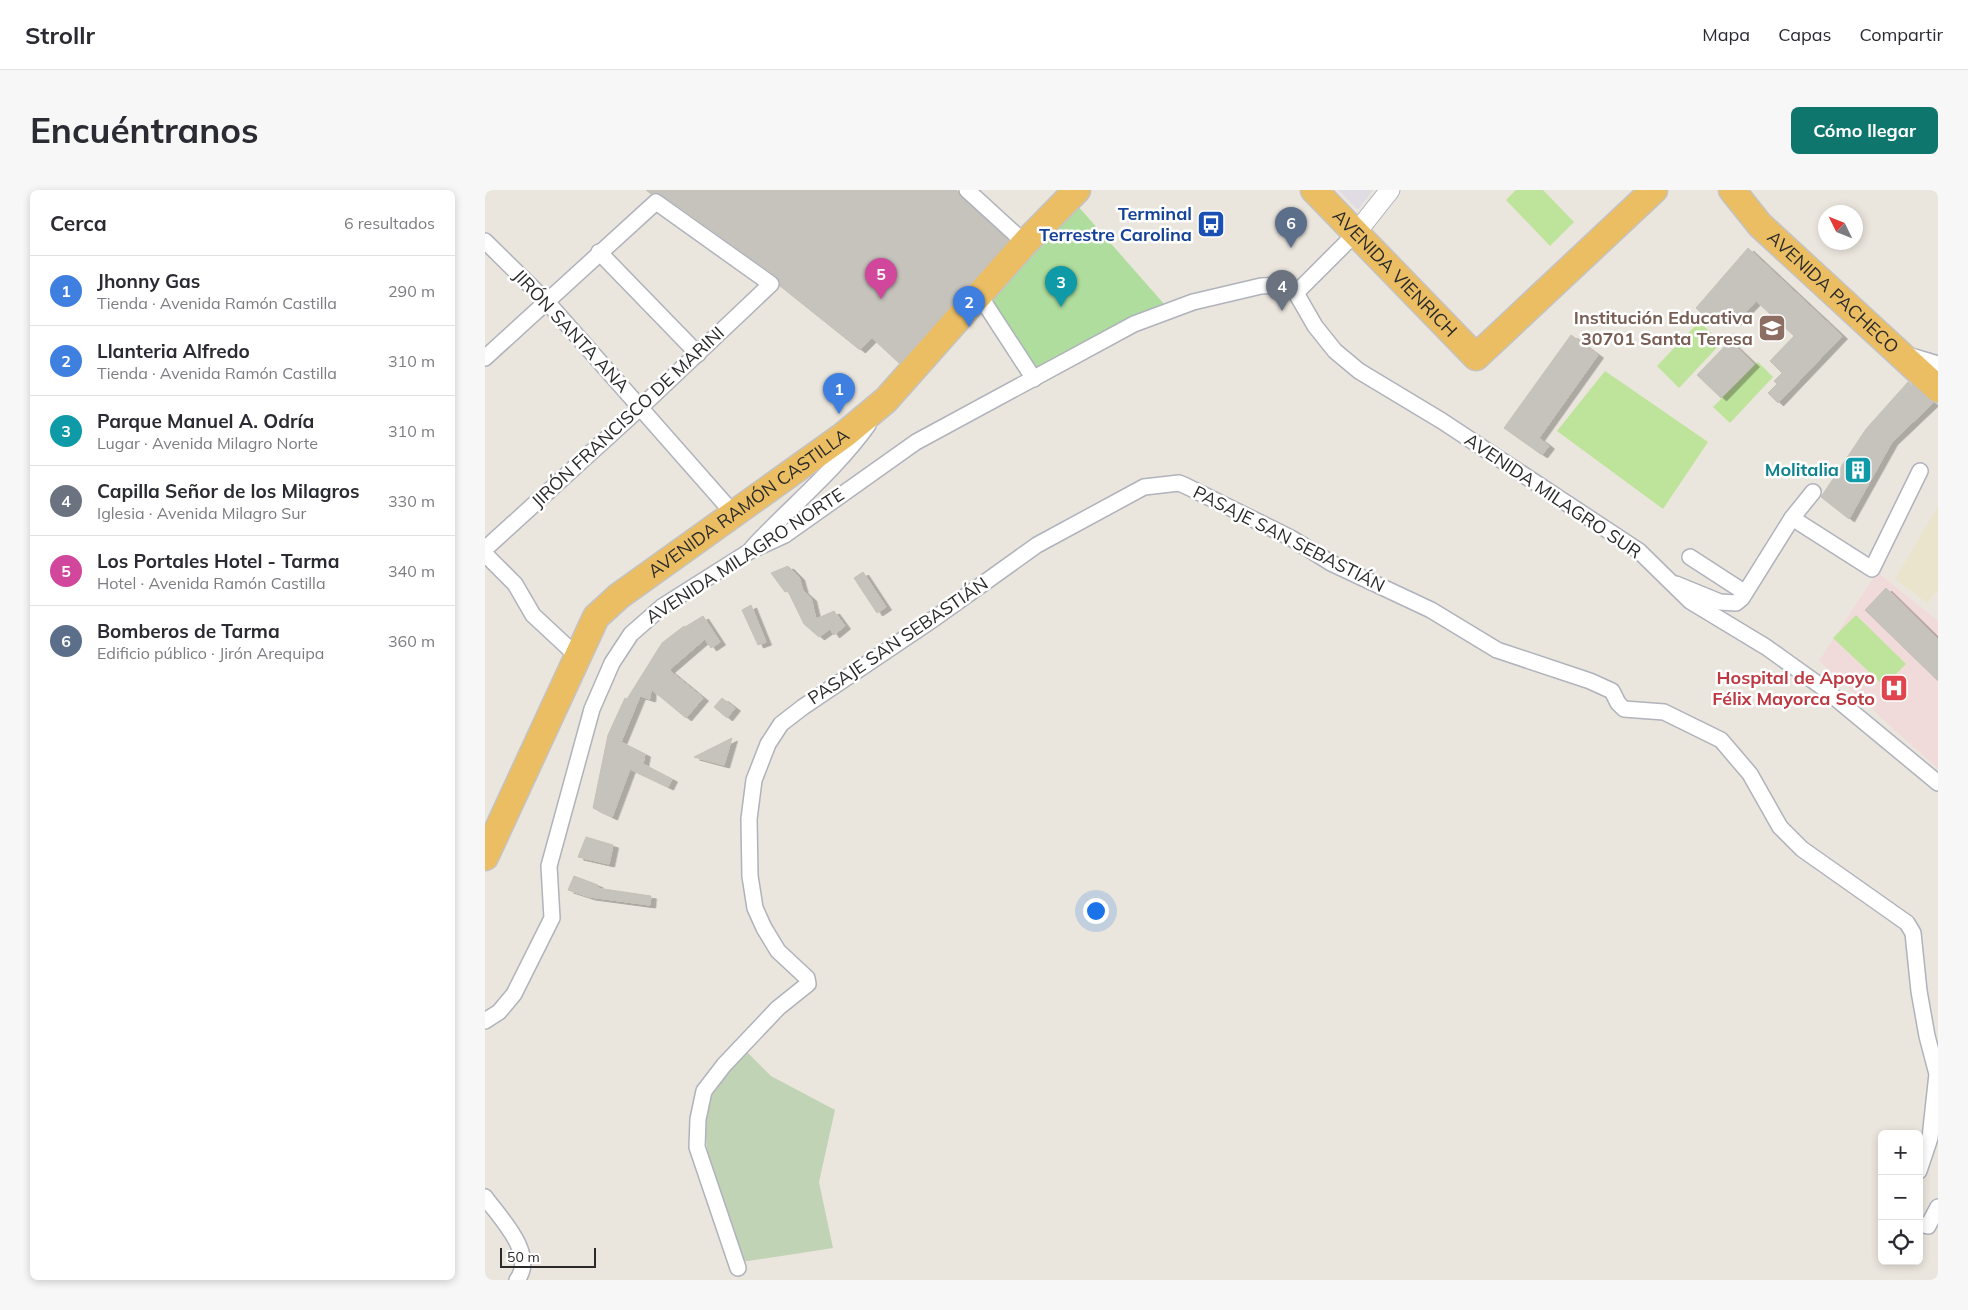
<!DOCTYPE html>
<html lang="es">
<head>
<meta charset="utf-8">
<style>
	:root { --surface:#fff; --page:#f7f7f7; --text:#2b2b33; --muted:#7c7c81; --line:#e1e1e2; --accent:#0f766e }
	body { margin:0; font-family:Mulish,sans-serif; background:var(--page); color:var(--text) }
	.controls { position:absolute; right:15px; bottom:15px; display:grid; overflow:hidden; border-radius:8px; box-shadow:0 2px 8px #0003 }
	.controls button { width:45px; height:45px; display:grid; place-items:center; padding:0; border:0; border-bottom:1px solid var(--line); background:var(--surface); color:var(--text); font:25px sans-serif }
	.compass { position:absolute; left:1333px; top:15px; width:45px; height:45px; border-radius:50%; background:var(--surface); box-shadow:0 2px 8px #0003; rotate:313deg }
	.scale { position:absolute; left:15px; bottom:12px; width:96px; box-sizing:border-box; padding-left:5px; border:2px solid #2a2a2a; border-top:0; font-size:14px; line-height:18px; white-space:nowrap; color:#2a2a2a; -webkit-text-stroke:4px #fff; paint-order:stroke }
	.you { position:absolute; left:610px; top:720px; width:18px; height:18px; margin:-12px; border:4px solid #fff; border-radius:50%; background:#1a73e8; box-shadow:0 0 0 8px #1a73e833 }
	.badge { display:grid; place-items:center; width:32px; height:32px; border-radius:50%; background:var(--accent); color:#fff; font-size:16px; font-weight:700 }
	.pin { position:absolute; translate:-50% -41px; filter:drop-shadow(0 1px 2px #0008) }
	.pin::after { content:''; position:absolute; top:26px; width:18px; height:15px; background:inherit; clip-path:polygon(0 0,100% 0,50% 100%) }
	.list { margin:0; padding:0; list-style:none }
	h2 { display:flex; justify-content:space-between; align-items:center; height:65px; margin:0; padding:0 20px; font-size:21px }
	h2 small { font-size:16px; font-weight:400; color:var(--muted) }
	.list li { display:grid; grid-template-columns:32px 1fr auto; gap:15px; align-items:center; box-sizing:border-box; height:70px; padding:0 20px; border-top:1px solid var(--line) }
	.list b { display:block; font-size:19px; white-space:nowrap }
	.list p { margin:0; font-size:16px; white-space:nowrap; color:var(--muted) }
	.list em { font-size:16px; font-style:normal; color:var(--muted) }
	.icon { flex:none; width:28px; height:28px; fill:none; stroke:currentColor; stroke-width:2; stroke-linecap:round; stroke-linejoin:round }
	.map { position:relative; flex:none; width:1453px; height:1090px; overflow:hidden; border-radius:8px }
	header { display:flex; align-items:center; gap:30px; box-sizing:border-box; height:70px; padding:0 25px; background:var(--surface); border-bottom:1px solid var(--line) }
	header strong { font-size:24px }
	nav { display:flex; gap:28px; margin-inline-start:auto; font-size:18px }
	.intro { display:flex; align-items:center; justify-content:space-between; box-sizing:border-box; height:120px; padding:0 30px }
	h1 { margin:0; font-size:35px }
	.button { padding:12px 22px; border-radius:8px; background:var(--accent); color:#fff; font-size:18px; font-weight:700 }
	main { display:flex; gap:30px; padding:0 30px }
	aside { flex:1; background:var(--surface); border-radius:8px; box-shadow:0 2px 8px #0003 }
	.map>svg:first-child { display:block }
</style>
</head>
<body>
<header>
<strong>Strollr</strong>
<nav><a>Mapa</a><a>Capas</a><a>Compartir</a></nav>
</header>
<div class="intro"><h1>Encuéntranos</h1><a class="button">Cómo llegar</a></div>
<main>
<aside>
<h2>Cerca<small>6 resultados</small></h2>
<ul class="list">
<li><span class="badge" style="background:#3f7fe0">1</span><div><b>Jhonny Gas</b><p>Tienda · Avenida Ramón Castilla</p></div><em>290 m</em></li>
<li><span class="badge" style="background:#3f7fe0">2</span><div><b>Llanteria Alfredo</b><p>Tienda · Avenida Ramón Castilla</p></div><em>310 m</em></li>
<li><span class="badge" style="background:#0f9aa8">3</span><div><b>Parque Manuel A. Odría</b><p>Lugar · Avenida Milagro Norte</p></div><em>310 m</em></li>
<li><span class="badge" style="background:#6b7280">4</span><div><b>Capilla Señor de los Milagros</b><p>Iglesia · Avenida Milagro Sur</p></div><em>330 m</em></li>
<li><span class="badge" style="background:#d1479c">5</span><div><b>Los Portales Hotel - Tarma</b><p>Hotel · Avenida Ramón Castilla</p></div><em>340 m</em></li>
<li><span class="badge" style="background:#5c6f8a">6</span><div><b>Bomberos de Tarma</b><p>Edificio público · Jirón Arequipa</p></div><em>360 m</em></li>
</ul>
</aside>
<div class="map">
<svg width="1453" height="1090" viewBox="0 0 1453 1090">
	<defs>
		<filter id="shadow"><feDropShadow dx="5.5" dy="3" stdDeviation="0" flood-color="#0004"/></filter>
	</defs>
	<rect width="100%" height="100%" fill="#ebe6dd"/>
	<polygon fill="#dfdde3" points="853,0 888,0 873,20"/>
	<polygon fill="#ebe4cd" points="1453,316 1453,400 1442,413 1410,389"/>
	<polygon fill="#f1dbda" points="1392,382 1453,431 1453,579 1334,471"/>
	<polygon fill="#aedd9d" points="592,15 680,115 548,181 505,112"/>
	<path fill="#c1d3b5" d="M260 860 286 886 350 920 334 992 348 1058 257 1072C239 1019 204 950 230 895 235 882 251 870 260 860Z"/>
	<g fill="#bee39a">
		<polygon points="1031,0 1058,0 1089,32 1065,56 1021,10"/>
		<polygon points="1214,132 1237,152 1194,198 1172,176"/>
		<polygon points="1273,172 1288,187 1245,233 1228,217"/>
		<polygon points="1120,181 1223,252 1178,319 1072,241"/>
		<polygon points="1371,425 1421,474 1399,496 1348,448"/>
	</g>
	<g fill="#c6c2bc" stroke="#c6c2b6" filter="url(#shadow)">
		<polygon points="161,0 471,0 523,50 414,173 387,148 375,160 295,96 291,86 176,4 166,4"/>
		<polygon points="1263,58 1357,146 1293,213 1283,203 1292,194 1289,191 1297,183 1285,171 1309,146 1271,111 1251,132 1236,119 1225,131 1211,118"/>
		<polygon points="1086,145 1113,165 1054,248 1064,256 1057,265 1019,238"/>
		<polygon points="1245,151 1269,174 1236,208 1212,185"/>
		<polygon points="1423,192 1448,213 1407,252 1364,329 1336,307 1381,239"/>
		<polygon points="303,376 314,387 318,401 326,408 331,429 349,421 360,436 349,445 345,439 334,447 319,434 303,401 300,402 286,383"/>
		<polygon points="378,382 401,417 392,423 369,388"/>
		<polygon points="1401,398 1453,449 1453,491 1380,420"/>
		<polygon points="266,415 281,452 273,455 257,420"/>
		<polygon points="218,426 235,452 226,458 220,449 184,480 218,508 201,528 166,499 165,509 155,506 136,552 160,564 158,574 187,589 183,597 145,579 127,627 108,618 123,545 140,508 142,509 177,453 199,436 200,437"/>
		<polygon points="237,508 250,518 242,528 229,517"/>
		<polygon points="247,548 239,575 209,567"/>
		<polygon points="101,647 128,655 124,674 93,667"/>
		<polygon points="89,686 113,695 112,698 166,706 165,715 105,707 83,700"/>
	</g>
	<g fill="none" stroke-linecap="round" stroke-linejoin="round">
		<g stroke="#b0b2bc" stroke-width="18">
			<g id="minor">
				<polyline points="482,0 540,53"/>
				<polyline points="0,51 63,113 248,323"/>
				<polyline points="114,62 213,164"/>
				<polyline points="811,103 830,136 850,161 874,181 957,231 1154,361 1205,411 1281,457 1337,497 1453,593"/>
				<polyline points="811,103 871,43"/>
				<polyline points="495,106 549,189"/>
				<polyline points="1423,165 1453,174"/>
				<polyline points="0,168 171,12 286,94 156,217 0,359"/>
				<polyline points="1307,328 1387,379 1435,281"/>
				<path d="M267 358C306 316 350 281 383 235"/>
				<polyline points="0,364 30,394 48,425 92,466"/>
				<polyline points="1205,367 1259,402"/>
				<polyline points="1191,394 1235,412 1251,413 1257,408 1307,328 1328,302"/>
				<polyline points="0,831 14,822 29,804 67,728 64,676 107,519 127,473 146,444 178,416 265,361 300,345 431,252 649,134 708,112 776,96 797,95 811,103"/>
				<path d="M0 1007C15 1028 52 1064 32 1090"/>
				<polyline points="1434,1034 1443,1036 1453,1017"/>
				<polyline points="253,1078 212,957 213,929 219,901 239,875 293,818 323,794 322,788 293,761 279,738 270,718 265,686 264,629 269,590 283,554 296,534 318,517 450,428 552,355 659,297 694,293 701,296 806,348 846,373 946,420 1012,460 1105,491 1127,501 1133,513 1139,519 1179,522 1236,550 1265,584 1295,637 1317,659 1422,733 1428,743 1434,801 1442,846 1452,884 1445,948 1434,981"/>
			</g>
		</g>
		<g stroke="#b0b2bc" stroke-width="21">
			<polyline id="tertiary" points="871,43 905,0"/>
		</g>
		<g stroke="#c3c3c3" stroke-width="29">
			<g id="trunk">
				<path id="s1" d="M829 0 991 167 1169 0"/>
				<path id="s2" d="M1247 0 1275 35 1453 199"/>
				<path id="s3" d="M0 667 111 427 134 406 359 245 401 210 540 53 592 0"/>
			</g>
		</g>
		<use href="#minor" stroke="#fff" stroke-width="15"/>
		<use href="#tertiary" stroke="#fff" stroke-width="19"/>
		<use href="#trunk" stroke="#ebbe64" stroke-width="26"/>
	</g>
	<defs>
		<g id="bus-square" transform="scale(1.4375)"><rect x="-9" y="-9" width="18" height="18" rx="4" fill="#1a4fb4" stroke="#fff"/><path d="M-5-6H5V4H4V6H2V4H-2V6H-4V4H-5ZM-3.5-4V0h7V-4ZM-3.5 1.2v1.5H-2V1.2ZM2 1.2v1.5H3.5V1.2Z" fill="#fff"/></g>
		<g id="school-square" transform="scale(1.4375)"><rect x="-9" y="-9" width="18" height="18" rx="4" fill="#8d6e63" stroke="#fff"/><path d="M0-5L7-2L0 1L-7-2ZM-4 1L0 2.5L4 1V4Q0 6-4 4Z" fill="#fff"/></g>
		<g id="building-square" transform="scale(1.4375)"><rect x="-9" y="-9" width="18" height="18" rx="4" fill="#0f9aa8" stroke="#fff"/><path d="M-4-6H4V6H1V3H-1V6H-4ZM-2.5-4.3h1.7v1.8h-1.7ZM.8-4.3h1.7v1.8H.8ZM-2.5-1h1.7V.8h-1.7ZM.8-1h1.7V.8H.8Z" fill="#fff"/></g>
		<g id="hospital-square" transform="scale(1.4375)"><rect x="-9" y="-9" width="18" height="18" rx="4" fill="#e0444e" stroke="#fff"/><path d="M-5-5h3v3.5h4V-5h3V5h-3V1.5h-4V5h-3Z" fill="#fff"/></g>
	</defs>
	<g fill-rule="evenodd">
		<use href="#bus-square" x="726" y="34"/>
		<use href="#school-square" x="1287" y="138"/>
		<use href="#building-square" x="1373" y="280"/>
		<use href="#hospital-square" x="1409" y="498"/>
	</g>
	<g text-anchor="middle" stroke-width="5" stroke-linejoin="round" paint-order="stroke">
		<g font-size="18" font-weight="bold" fill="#164399" stroke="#fff" text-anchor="end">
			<text x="707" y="30">Terminal<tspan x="707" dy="21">Terrestre Carolina</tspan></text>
		</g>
		<g font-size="18" fill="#2a2a2a" stroke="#fff">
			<text dy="6" stroke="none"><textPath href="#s1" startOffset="116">AVENIDA VIENRICH</textPath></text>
			<text dy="6" stroke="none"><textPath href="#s2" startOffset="144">AVENIDA PACHECO</textPath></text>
			<text transform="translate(86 141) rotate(47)" y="6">JIRÓN SANTA ANA</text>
			<text transform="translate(143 227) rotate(-43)" y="6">JIRÓN FRANCISCO DE MARINI</text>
			<text transform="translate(1068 306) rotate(34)" y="6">AVENIDA MILAGRO SUR</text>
			<text dy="6" stroke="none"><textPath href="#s3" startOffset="455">AVENIDA RAMÓN CASTILLA</textPath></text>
			<text transform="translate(804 349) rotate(27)" y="6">PASAJE SAN SEBASTIÁN</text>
			<text transform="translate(260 366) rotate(-33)" y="6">AVENIDA MILAGRO NORTE</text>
			<text transform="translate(413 451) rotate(-34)" y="6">PASAJE SAN SEBASTIÁN</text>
		</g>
		<g font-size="18" font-weight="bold" fill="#785e54" stroke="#fff" text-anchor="end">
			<text x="1268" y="134">Institución Educativa<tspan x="1268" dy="21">30701 Santa Teresa</tspan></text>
		</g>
		<g font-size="18" font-weight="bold" fill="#0d838f" stroke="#fff" text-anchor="end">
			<text x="1354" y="286">Molitalia</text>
		</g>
		<g font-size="18" font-weight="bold" fill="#be3a42" stroke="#fff" text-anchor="end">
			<text x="1390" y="494">Hospital de Apoyo<tspan x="1390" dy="21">Félix Mayorca Soto</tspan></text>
		</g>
	</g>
</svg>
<div class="controls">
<button>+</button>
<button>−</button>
<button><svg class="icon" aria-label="locate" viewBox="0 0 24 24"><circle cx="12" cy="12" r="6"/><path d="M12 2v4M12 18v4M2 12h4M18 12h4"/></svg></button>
</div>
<svg class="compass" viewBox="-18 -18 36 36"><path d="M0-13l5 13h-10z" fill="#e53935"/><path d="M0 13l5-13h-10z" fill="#7c7c81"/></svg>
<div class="scale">50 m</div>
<div class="you"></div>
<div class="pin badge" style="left:354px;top:224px;background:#3f7fe0">1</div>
<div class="pin badge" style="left:484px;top:137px;background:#3f7fe0">2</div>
<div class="pin badge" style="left:576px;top:117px;background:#0f9aa8">3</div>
<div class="pin badge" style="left:797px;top:121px;background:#6b7280">4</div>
<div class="pin badge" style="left:396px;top:109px;background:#d1479c">5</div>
<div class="pin badge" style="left:806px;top:58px;background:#5c6f8a">6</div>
</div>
</main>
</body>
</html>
